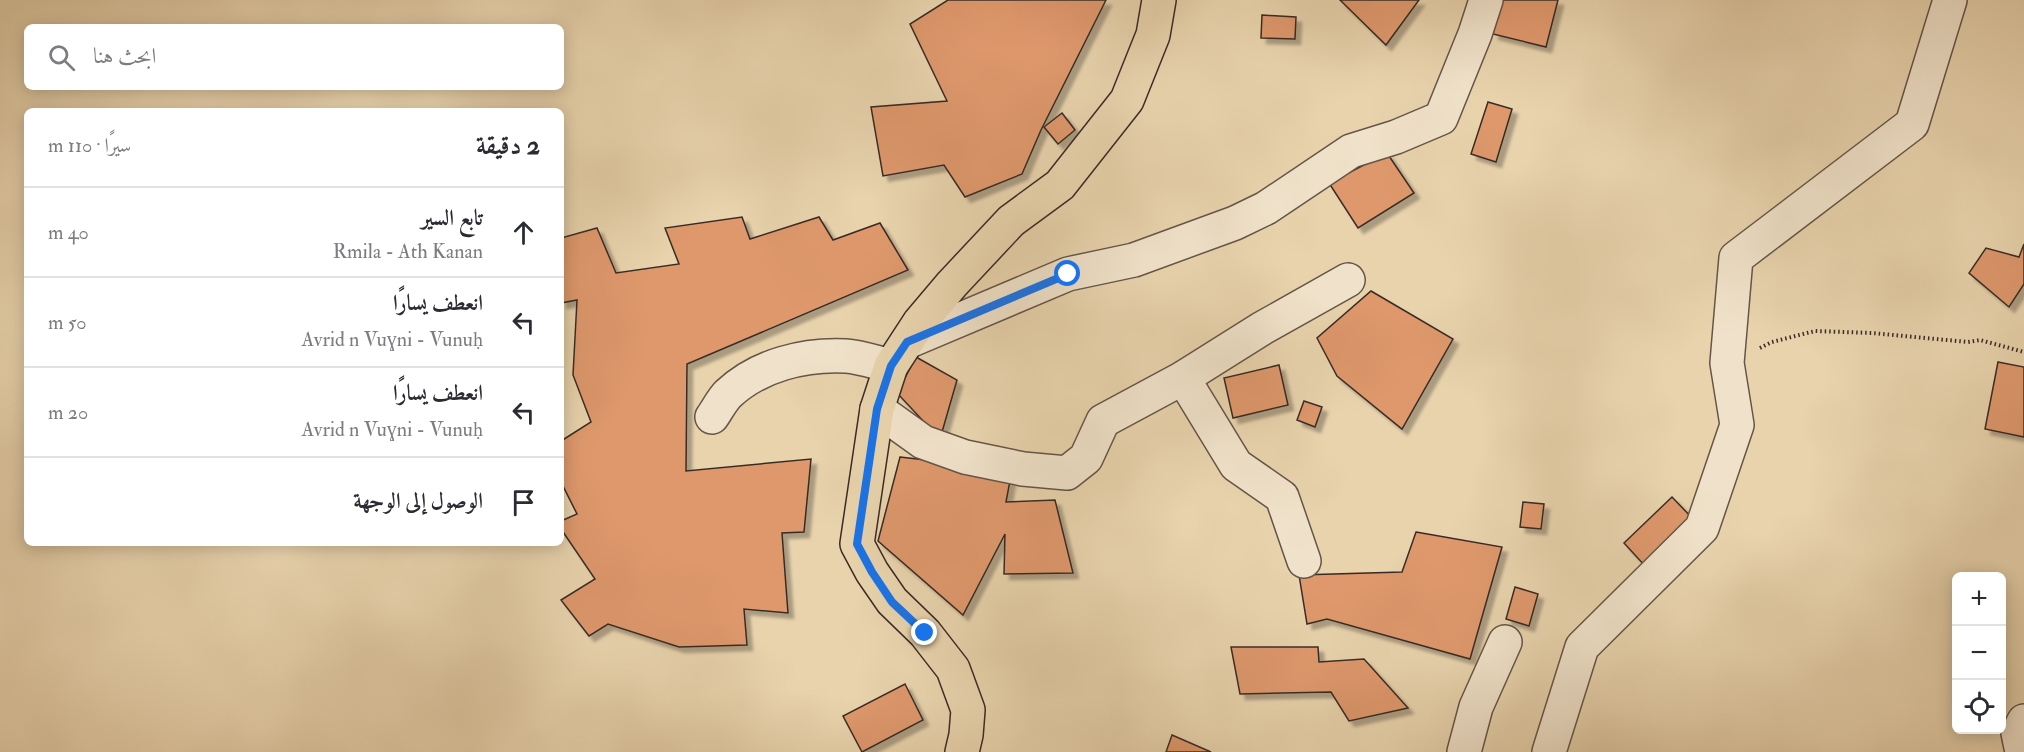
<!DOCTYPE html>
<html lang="ar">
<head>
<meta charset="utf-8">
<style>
	:root { --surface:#fff; --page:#f2f2f3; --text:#2b2b33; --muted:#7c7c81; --line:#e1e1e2 }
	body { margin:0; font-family:"IM FELL Double Pica",Amiri,serif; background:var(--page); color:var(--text); direction:rtl }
	.controls { position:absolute; right:18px; bottom:18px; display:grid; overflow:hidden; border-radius:9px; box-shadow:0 3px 15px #0003 }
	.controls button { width:54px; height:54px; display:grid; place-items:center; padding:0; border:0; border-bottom:2px solid var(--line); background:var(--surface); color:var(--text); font:30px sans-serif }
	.stop { position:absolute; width:18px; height:18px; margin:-14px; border:4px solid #1a73e8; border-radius:50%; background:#fff }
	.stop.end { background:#1a73e8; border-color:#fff; box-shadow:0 2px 6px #0008 }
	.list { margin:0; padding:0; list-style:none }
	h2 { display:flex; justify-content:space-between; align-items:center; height:78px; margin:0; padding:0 24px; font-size:26px }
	h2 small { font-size:20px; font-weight:400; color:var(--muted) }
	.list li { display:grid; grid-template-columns:39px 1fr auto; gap:18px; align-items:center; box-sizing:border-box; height:90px; padding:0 24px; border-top:2px solid var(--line) }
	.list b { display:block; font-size:22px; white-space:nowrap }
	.list p { margin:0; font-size:20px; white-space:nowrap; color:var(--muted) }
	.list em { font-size:20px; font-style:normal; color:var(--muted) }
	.icon { flex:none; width:33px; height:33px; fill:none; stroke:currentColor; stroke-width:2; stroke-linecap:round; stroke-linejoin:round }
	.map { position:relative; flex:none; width:2024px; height:752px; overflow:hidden; direction:ltr }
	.search { position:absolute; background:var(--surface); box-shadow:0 3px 15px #0003; left:24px; top:24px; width:540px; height:66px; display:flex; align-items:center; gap:15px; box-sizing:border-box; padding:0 21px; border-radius:9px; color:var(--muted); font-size:22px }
	.panel { position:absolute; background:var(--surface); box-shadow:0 3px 15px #0003; left:24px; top:108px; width:540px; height:438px; border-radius:9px; direction:rtl }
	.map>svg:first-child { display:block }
</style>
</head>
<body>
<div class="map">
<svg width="2024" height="752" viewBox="0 0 2024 752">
	<defs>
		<filter id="shadow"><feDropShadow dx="5.5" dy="5.5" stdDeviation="1.5" flood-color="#0004"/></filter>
	</defs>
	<rect width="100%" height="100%" fill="#e8d3ad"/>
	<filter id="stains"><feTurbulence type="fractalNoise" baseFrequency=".00333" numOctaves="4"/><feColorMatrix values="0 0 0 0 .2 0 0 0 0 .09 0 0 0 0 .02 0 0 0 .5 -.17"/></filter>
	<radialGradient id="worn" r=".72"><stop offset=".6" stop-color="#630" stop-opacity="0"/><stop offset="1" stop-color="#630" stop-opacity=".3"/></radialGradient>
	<g fill="#de986c" stroke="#392b26" stroke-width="1.5" filter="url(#shadow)">
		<polygon points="948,0 1106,0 1041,130 1022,174 965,197 944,165 883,176 871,107 947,101 910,24"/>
		<polygon points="1340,0 1419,0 1386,45"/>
		<polygon points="1501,0 1558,0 1546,47 1493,34"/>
		<polygon points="1262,15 1296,17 1295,39 1261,38"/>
		<polygon points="1488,102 1512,109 1496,162 1471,154"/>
		<polygon points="1062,113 1075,130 1058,144 1044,127"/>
		<polygon points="1387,153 1414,193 1358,228 1329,183"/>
		<polygon points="742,217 750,239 819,217 833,240 880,223 908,270 687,364 686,471 811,459 804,532 782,533 788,613 744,609 747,645 679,647 608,624 589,636 561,600 595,579 561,529 561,521 577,514 561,482 561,441 591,422 573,375 577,300 561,303 561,238 597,228 616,273 679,264 665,228"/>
		<polygon points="2024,244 2024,284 2009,307 1969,273 1986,248 2019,257"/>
		<polygon points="1371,291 1453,339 1402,429 1337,376 1317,338"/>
		<polygon points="916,357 957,380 940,439 897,393"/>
		<polygon points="1998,362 2024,367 2024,437 1985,429"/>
		<polygon points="1279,365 1288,405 1233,418 1224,378"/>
		<polygon points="1304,401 1322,407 1315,427 1297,420"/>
		<polygon points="900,457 1012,470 1006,502 1055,500 1073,573 1004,574 1005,534 963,615 878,541"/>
		<polygon points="1672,497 1694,520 1646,567 1624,543"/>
		<polygon points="1523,502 1544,504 1541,529 1520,527"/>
		<polygon points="1416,532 1502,547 1470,659 1327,619 1307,624 1299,575 1402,572"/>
		<polygon points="1515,587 1538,594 1529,626 1506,619"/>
		<polygon points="1231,647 1318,647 1319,662 1364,659 1408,708 1349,721 1331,692 1240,694"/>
		<polygon points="905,684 923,720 862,752 843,716"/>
		<polygon points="1172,735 1211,752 1166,752"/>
	</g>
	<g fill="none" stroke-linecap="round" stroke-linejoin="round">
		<g stroke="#655548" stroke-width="36">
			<g id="minor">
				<polyline points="907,342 1068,274 1134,260 1235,223 1266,208 1351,151 1396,137 1441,118 1475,34 1486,0"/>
				<polyline points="1183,378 1236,465 1282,497 1304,561"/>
				<polyline points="877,409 923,442 965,457 1023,469 1067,473 1086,458 1103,421 1183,378 1261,329 1348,280"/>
				<path d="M712 417C717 410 722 400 728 394 759 365 804 354 846 356 861 357 877 363 891 366"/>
				<polyline points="1464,752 1476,707 1505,642"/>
				<polyline points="1549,752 1582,647 1702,528 1737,425 1727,363 1736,258 1912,124 1950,0"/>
				<polyline points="2022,752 2018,733 2024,721"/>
			</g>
		</g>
		<g stroke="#392b26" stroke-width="36">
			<polyline id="major" points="962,752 966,735 968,710 953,669 925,633 892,601 872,572 857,544 877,409 891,366 919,323 952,284 1011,221 1060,185 1127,100 1153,35 1159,0"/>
		</g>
		<polyline stroke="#392b26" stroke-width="4" stroke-dasharray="1.5 3" stroke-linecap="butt" points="1760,348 1772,342 1815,331 1872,333 1968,342 1980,340 2024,352"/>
		<use href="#minor" stroke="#f0e2ca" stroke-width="33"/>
		<use href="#major" stroke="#e8d3ad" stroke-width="33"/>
	</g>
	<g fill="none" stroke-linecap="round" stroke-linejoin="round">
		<polyline stroke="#1a73e8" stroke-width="8" points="925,633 892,602 872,572 857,544 877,409 891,366 907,342 1068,274"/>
	</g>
	<rect width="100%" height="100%" filter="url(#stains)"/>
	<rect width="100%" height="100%" fill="url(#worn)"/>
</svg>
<div class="controls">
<button>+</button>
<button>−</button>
<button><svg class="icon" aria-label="locate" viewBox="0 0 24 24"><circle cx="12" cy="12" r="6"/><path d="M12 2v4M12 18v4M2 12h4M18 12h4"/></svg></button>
</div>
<div class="stop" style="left:1068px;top:274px"></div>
<div class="stop end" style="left:925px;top:633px"></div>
<div class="search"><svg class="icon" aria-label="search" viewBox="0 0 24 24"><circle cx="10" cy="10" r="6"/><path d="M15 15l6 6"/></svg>ابحث هنا</div>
<section class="panel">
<h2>2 دقيقة<small>سيرًا · 110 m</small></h2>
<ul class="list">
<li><svg class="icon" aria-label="ahead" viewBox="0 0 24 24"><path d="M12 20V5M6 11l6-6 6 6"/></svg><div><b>تابع السير</b><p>Rmila - Ath Kanan</p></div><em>40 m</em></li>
<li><svg class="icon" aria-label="left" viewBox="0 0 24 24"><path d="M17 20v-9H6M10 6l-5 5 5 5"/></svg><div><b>انعطف يسارًا</b><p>Avrid n Vuɣni - Vunuḥ</p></div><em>50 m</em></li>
<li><svg class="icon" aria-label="left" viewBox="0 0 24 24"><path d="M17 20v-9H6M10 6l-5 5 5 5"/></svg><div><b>انعطف يسارًا</b><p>Avrid n Vuɣni - Vunuḥ</p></div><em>20 m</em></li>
<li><svg class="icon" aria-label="arrive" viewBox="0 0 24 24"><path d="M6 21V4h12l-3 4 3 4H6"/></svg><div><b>الوصول إلى الوجهة</b></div></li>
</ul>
</section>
</div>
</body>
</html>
